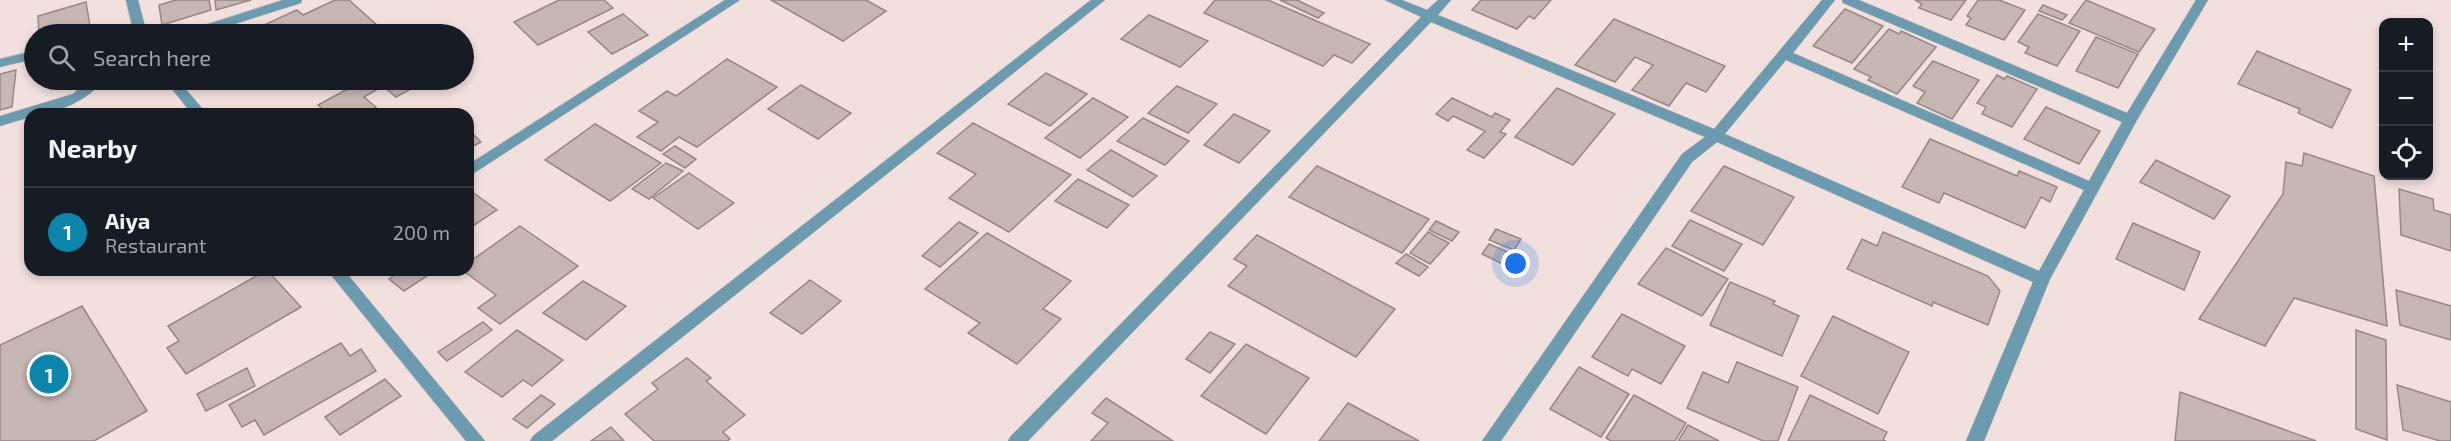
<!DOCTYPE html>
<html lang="en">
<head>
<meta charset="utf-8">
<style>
	:root { --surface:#171b24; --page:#242831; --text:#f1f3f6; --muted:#9ea1a6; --line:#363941; --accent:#0d85aa }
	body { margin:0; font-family:"Exo 2",sans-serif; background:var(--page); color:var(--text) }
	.controls { position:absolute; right:18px; top:18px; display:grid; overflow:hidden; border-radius:12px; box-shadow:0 3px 9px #0003 }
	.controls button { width:54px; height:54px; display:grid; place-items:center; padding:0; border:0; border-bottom:2px solid var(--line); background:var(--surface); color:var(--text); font:30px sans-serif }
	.you { position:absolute; left:1516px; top:264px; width:21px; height:21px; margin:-15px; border:4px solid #fff; border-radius:50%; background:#1a73e8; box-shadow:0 0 0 9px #1a73e833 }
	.badge { display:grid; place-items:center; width:39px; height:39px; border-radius:50%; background:var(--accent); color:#fff; font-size:20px; font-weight:700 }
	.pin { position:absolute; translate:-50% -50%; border:3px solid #fff; box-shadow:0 2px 6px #0006 }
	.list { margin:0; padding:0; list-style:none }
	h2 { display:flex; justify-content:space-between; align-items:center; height:78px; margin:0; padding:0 24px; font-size:26px }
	h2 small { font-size:20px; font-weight:400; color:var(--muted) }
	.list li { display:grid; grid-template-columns:39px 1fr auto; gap:18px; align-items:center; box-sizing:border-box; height:90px; padding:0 24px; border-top:2px solid var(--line) }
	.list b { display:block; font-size:22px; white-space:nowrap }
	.list p { margin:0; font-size:20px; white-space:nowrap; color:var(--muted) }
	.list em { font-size:20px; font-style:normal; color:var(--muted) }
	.icon { flex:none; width:33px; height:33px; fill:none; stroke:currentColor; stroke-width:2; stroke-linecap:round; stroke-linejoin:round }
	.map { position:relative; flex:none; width:2451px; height:441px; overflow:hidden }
	.search { position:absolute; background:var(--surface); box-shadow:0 3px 9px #0003; left:24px; top:24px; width:450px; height:66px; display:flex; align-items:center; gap:15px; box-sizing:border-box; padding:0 21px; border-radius:33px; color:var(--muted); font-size:22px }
	.panel { position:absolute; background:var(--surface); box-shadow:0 3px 9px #0003; left:24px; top:108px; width:450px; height:168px; border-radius:18px }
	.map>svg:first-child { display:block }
</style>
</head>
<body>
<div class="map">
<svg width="2451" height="441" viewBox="0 0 2451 441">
	<rect width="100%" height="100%" fill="#f1e0dd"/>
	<g fill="#c6b6b4" stroke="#978885" stroke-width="1.5">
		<polygon points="176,0 209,0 211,10 162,25 159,5"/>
		<polygon points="215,0 251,0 216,10"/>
		<polygon points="335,0 349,0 387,34 244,34 297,10 303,15"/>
		<polygon points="559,0 604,0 613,8 538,45 514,22"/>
		<polygon points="771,0 866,0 886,11 843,41"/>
		<polygon points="1215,0 1268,0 1370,44 1352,63 1334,55 1323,66 1204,13"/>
		<polygon points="1280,0 1297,0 1324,13 1318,18"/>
		<polygon points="1481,0 1551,0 1534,19 1529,16 1517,29 1472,10"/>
		<polygon points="1915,0 1966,0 1951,20 1919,8 1922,4"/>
		<polygon points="1978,0 1999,0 2025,10 2004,40 1966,25 1971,18 1967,16"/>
		<polygon points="2086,0 2155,29 2139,52 2069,23"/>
		<polygon points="86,2 90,26 65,34 39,34 38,16"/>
		<polygon points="2043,5 2067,15 2062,20 2039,11"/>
		<polygon points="1845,9 1883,26 1852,63 1813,46"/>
		<polygon points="623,14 648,35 612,54 588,32"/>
		<polygon points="2038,14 2080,31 2057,66 2025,53 2029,47 2018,42"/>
		<polygon points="1149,15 1208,41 1180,67 1121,39"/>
		<polygon points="1614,19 1725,66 1706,92 1686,83 1669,106 1632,90 1653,65 1635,57 1615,82 1575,65"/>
		<polygon points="1889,29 1899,34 1901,31 1936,47 1897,94 1868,80 1871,77 1854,69"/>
		<polygon points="2096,37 2138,54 2118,88 2076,71"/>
		<polygon points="2257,51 2351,90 2332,128 2298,113 2300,109 2238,84"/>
		<polygon points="727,59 777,87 697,147 679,137 661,151 637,137 658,122 639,111 667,91 676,96"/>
		<polygon points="1933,61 1979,80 1952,119 1917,103 1925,92 1913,86"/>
		<polygon points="16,70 12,107 0,110 0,74"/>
		<polygon points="1046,73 1087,94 1050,126 1008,104"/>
		<polygon points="1997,75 2004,79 2007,76 2037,89 2012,127 1982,114 1986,107 1977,103"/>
		<polygon points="364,80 427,80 396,97 383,86 364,97 376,107 363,114 329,114 318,105"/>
		<polygon points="801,85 851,113 818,139 768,109"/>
		<polygon points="1177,86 1217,104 1188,133 1148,113"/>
		<polygon points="1557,88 1615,114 1573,165 1515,137"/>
		<polygon points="1093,98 1128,117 1080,158 1045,138"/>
		<polygon points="1452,98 1492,117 1495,113 1510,120 1500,132 1506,134 1484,158 1467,150 1485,131 1453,116 1448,121 1436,114"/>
		<polygon points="2046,107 2100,131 2079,164 2024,139"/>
		<polygon points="1234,114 1270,131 1239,163 1204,145"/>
		<polygon points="1143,118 1189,141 1165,165 1117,141"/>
		<polygon points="973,123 1071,175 1009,232 949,198 976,174 937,153"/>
		<polygon points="595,124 661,163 610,201 545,160"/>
		<polygon points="468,129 481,142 468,149"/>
		<polygon points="1930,139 2017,176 2019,171 2057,187 2050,202 2041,197 2025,228 1944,193 1939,203 1902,187"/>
		<polygon points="675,146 696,159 685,168 663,154"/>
		<polygon points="1111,150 1157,176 1133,197 1087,170"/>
		<polygon points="2304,153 2374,176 2387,326 2294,298 2265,346 2199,319 2283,194 2286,162 2302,166"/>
		<polygon points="2156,160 2230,196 2214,219 2140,182"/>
		<polygon points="666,163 683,171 649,199 632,189"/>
		<polygon points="1317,166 1429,219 1402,253 1289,197"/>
		<polygon points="1724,166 1794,197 1763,245 1691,211"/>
		<polygon points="689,173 734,203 698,229 653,198"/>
		<polygon points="1078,179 1129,205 1107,228 1055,201"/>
		<polygon points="2399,189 2433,199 2434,210 2451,215 2451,251 2401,235"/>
		<polygon points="471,191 497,210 468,229 468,193"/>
		<polygon points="1690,220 1742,244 1724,271 1672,246"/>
		<polygon points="1436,221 1459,232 1452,241 1429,230"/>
		<polygon points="959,222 978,233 940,267 922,256"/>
		<polygon points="2133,223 2200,252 2184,290 2116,259"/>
		<polygon points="520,226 578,266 500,324 478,308 496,295 462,270 468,270 468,263"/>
		<polygon points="1496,229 1521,239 1514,250 1489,240"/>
		<polygon points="1428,232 1449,243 1430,264 1410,253"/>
		<polygon points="1883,232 1988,276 2000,291 1988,325 1933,302 1932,306 1847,269 1862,239 1877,246"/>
		<polygon points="987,233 1071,281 1043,309 1061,319 1017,364 968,333 980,323 925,289"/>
		<polygon points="1257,235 1395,309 1356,357 1228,286 1247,266 1234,259"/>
		<polygon points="1489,244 1515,255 1507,266 1482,254"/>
		<polygon points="1666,248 1728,279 1702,316 1638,284"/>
		<polygon points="1406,254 1428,267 1419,276 1396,263"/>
		<polygon points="267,270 301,307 186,374 167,348 179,341 168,326"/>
		<polygon points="402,270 436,270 404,291 389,279"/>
		<polygon points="810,280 841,301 802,334 770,313"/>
		<polygon points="583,281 626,306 586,340 543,313"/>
		<polygon points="1730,282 1775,301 1773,304 1799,316 1782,356 1710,325"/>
		<polygon points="2396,290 2451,306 2451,340 2400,325"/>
		<polygon points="82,306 147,411 94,441 0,441 0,345"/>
		<polygon points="1622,314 1685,346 1661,384 1632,369 1628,376 1592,357"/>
		<polygon points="1833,316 1909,352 1878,414 1801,376"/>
		<polygon points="483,322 492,330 447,361 438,352"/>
		<polygon points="517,330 563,360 532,386 523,380 502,397 465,372"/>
		<polygon points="2356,330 2386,340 2387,440 2356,429"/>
		<polygon points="1210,332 1235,344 1210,373 1186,359"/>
		<polygon points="341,343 350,356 361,349 376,371 264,435 255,420 242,427 229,405"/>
		<polygon points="1246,344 1309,378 1266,434 1201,396"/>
		<polygon points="687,358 711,378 706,381 745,415 723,432 730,439 727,441 654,441 625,414 658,389 652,383"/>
		<polygon points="1737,362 1798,387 1778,441 1763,441 1687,408 1703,372 1728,383"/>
		<polygon points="1579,367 1629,394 1601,437 1550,409"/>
		<polygon points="247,368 255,386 206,411 197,394"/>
		<polygon points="385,379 401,396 340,435 325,417"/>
		<polygon points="2397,385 2451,402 2451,441 2440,441 2403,430"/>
		<polygon points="2180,392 2316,441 2175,441"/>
		<polygon points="541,395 555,404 527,428 513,419"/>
		<polygon points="1634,395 1686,423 1675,441 1611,441 1606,438"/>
		<polygon points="1810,395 1887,432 1883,440 1886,441 1788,441"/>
		<polygon points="1106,398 1173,441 1091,441 1108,423 1092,413"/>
		<polygon points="1348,403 1419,441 1319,441"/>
		<polygon points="1688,425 1719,441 1678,441"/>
		<polygon points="611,427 624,441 591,441"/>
	</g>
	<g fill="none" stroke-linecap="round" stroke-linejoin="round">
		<g stroke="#cabbb8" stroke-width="1">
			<g id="service">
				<polygon points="34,51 34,59 0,67 0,59"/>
				<path d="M88 80H103C88 101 56 114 30 114V117L0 126V116L73 94Z"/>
			</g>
		</g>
		<g stroke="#cabbb8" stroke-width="1">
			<g id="minor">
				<polygon points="126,0 138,0 147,34 134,34"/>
				<polygon points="283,0 302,0 301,3 203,34 184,34 186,31"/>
				<polygon points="725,0 740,0 468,177 468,165"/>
				<polygon points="1091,0 1105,0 552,441 530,441 533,436"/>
				<path d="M1385 0H1402L1427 10 1438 0H1451L1438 15 1714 129 1822 0H1835L1793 53 2089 181 2122 122 1843 3 1842 0H1859L2127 113 2196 0H2208L2137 120 2050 279 1984 441H1966L2033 282 1717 142 1692 162 1501 441H1482L1682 154 1705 137 1431 22 1028 441H1008L1011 436 1421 17ZM1786 60 2084 190 2039 271 1725 134Z"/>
				<polygon points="165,80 178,80 207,114 192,114"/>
				<polygon points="327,270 344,270 485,441 466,441"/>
			</g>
		</g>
		<use href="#service" fill="#6c9aae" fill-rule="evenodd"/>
		<use href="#minor" fill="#6c9aae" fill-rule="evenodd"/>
	</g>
</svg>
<div class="controls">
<button>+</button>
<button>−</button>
<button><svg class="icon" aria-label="locate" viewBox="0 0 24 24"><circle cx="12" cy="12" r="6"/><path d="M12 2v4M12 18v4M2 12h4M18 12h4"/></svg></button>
</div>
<div class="you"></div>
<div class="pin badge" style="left:49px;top:374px">1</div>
<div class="search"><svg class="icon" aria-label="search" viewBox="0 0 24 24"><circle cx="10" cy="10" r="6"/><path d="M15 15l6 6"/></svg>Search here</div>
<section class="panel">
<h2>Nearby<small></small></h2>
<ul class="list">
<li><span class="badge">1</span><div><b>Aiya</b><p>Restaurant</p></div><em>200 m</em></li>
</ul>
</section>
</div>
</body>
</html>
